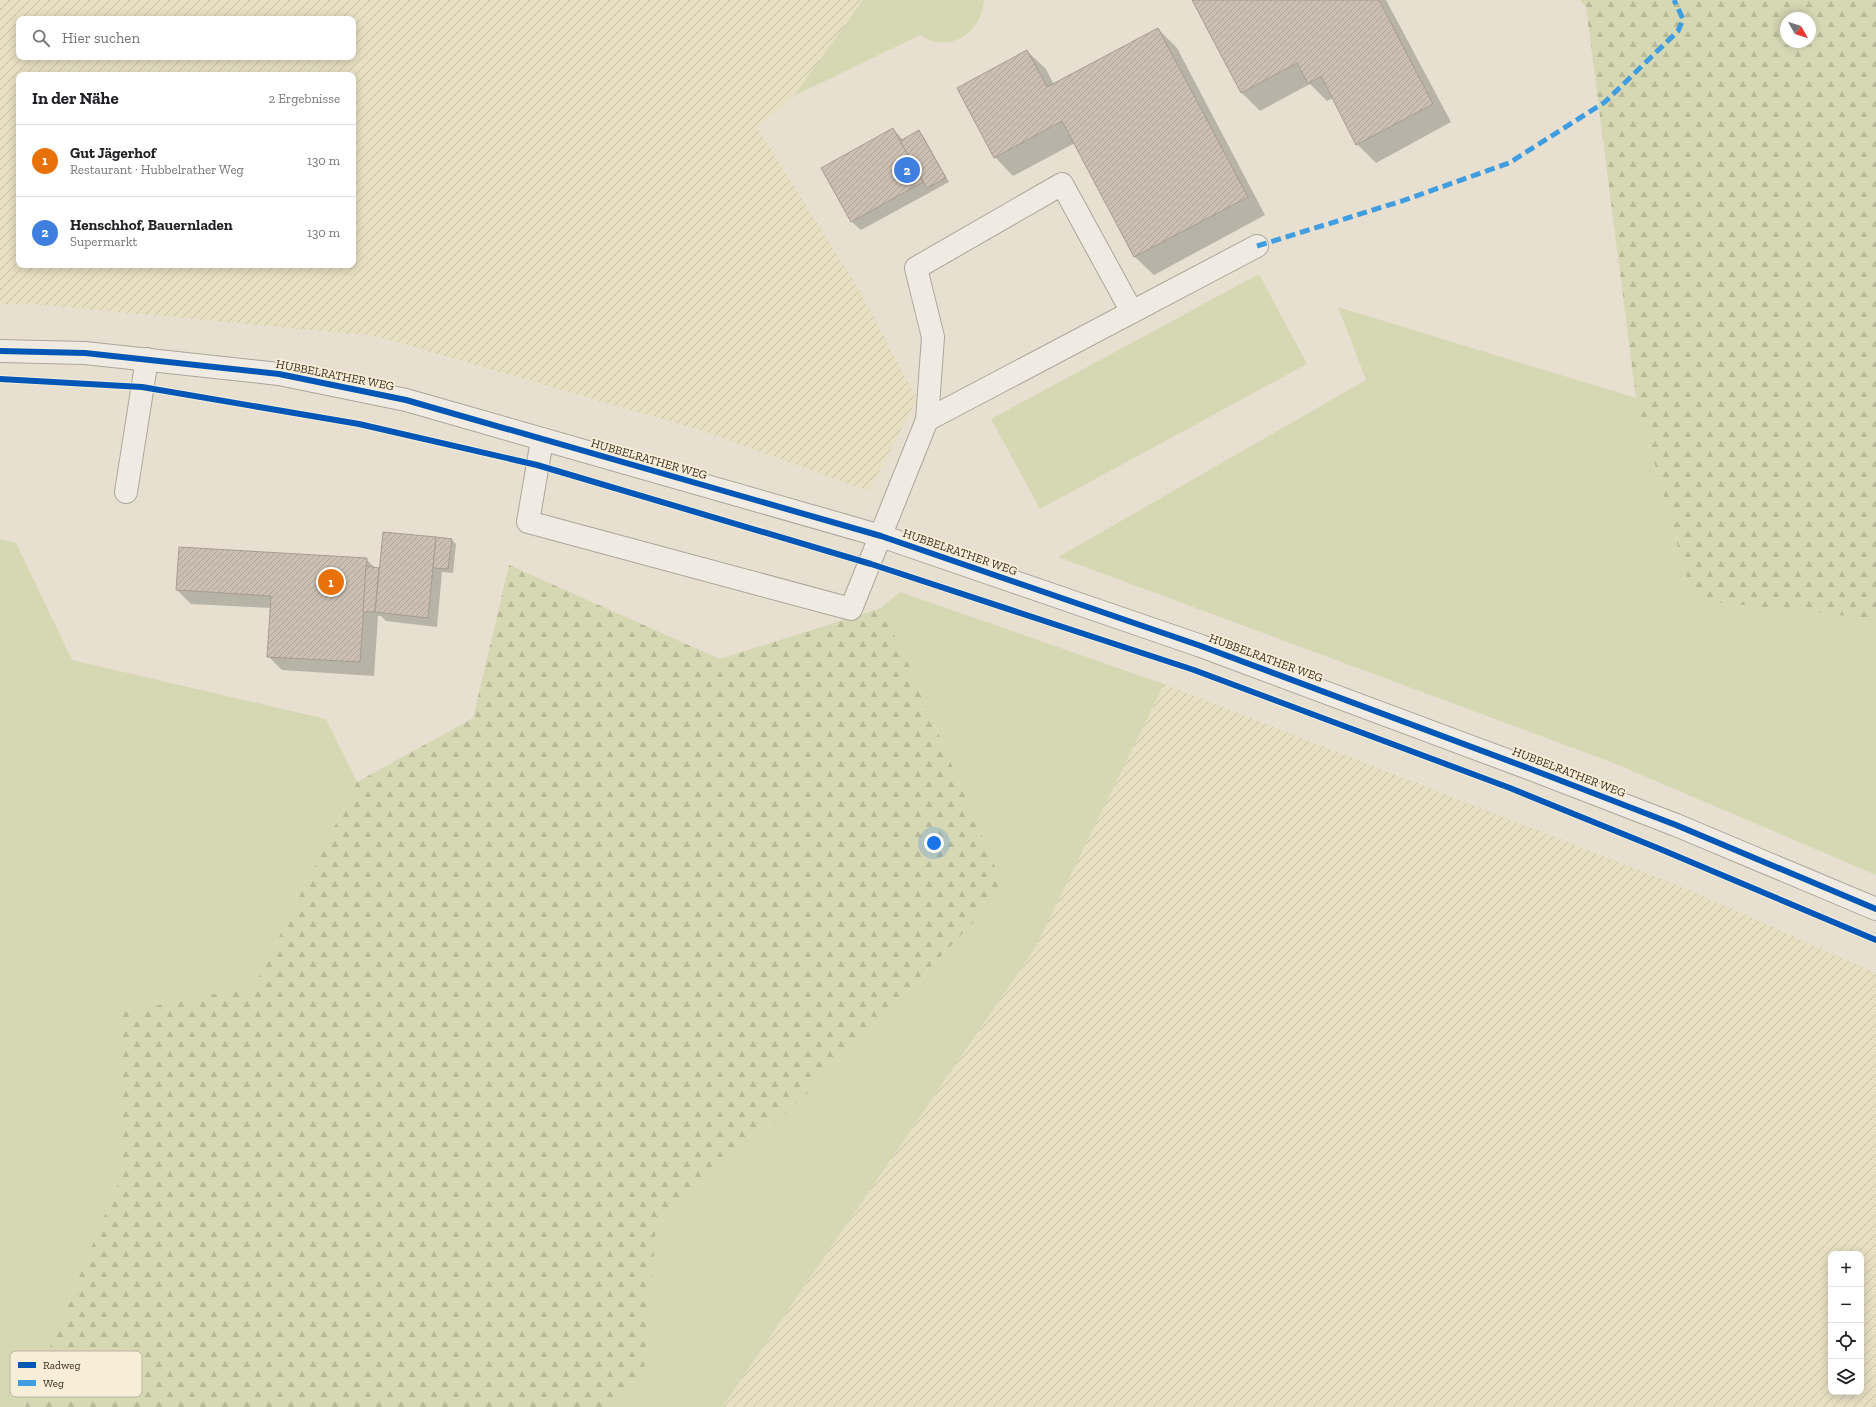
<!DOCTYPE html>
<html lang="de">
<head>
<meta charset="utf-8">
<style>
	:root { --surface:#fff; --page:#f2f2f2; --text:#202124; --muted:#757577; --line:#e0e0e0; --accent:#786c5e }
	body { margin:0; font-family:"Zilla Slab",serif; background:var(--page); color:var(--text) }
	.controls { position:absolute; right:12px; bottom:12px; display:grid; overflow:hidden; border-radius:8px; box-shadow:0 2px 10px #0003 }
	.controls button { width:36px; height:36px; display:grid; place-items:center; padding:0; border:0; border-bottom:1px solid var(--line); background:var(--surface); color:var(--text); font:20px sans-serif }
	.compass { position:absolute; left:1780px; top:12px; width:36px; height:36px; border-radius:50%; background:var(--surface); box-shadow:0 2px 10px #0003; rotate:129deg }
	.you { position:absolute; left:934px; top:843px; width:14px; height:14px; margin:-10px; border:3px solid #fff; border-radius:50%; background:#1a73e8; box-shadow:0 0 0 6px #1a73e833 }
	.badge { display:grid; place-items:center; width:26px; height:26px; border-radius:50%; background:var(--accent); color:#fff; font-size:13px; font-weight:700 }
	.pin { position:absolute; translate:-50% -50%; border:2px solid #fff; box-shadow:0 1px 4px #0006 }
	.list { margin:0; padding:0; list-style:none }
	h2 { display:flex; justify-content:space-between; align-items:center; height:52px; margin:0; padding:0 16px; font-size:17px }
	h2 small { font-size:13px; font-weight:400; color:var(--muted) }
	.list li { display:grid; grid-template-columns:26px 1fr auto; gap:12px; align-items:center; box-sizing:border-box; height:72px; padding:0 16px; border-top:1px solid var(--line) }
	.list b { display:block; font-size:15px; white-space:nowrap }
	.list p { margin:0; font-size:13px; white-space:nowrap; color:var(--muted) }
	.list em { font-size:13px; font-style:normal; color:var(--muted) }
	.icon { flex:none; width:22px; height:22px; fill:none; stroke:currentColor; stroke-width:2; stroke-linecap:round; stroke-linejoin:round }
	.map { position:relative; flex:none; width:1876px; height:1407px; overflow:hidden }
	.search { position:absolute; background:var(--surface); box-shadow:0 2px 10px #0003; left:16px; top:16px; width:340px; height:44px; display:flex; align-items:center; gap:10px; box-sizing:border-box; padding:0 14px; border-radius:8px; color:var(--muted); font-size:15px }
	.panel { position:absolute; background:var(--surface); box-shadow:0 2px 10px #0003; left:16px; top:72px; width:340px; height:196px; border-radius:8px }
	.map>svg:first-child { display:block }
</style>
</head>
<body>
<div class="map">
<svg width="1876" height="1407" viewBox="0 0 1876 1407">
	<defs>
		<pattern id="farmland-furrows" width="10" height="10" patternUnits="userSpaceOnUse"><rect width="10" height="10" fill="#e6dfc2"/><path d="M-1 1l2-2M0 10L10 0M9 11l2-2" fill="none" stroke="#c6c0a6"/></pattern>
		<pattern id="forest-firs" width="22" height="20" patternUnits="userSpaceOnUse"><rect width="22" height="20" fill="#d6d7b3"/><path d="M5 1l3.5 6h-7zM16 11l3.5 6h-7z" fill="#b9b99a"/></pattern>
		<pattern id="building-hatch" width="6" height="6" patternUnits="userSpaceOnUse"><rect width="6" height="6" fill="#cbbfb2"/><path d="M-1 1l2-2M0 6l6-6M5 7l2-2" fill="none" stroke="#afa499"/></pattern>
	</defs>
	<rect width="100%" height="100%" fill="#e7e0d1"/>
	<g fill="url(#farmland-furrows)" fill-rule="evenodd">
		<path d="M0 0H863L794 96 757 127 859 290 917 399 869 491 700 430 376 336 32 304H0ZM19 19H353V57H19ZM19 75H353V265H19Z"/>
		<path d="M1164 684 1687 889 1876 973V1407H722L1035 948ZM1831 1254H1861V1392H1831Z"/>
	</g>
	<g fill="#d6d7b3">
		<path d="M863 0H987L984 1C981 34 949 54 920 35L794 96Z"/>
		<polygon points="1259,274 1307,364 1040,509 991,419"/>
		<polygon points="1338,307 1636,398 1693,600 1876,619 1876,875 1611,762 1058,557 1366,380"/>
		<polygon points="0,539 16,543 72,660 326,719 357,782 254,986 123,1012 123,1171 25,1407 0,1407"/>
		<polygon points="900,592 1164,684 1035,948 722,1407 610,1407 643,1382 656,1227 807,1094 1005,890 911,669 881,608"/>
	</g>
	<g fill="url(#forest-firs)" fill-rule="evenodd">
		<path d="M1580 0H1876V619L1693 600 1636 398 1586 7ZM1786 18H1810V42H1786Z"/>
		<polygon points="509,565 720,659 881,608 911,669 1005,890 807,1094 656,1227 643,1382 610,1407 25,1407 123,1171 123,1012 254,986 357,782 473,718"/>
	</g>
	<g fill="#0003">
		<polygon points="1193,0 1386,0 1451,122 1376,163 1357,144 1333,98 1327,101 1310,84 1260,111 1241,92"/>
		<polygon points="1158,29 1177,48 1265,215 1154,275 1135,257 1075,143 1013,176 995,157 1027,51 1046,69 1054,85"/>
		<polygon points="893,129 903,140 919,131 923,136 949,182 861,230 851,221"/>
		<polygon points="435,538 451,539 456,544 453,573 442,572 437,627 386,621 381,616 378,616 374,676 282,670 268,656 271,608 191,604 177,590 366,559 375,568 380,570"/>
	</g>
	<g fill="url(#building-hatch)" stroke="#a89c90">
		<polygon points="1192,0 1379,0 1433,104 1356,145 1321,76 1308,84 1297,63 1241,93"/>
		<polygon points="1158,28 1248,197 1134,257 1062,121 994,158 957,88 1027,50 1047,87"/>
		<polygon points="893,128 923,182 851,222 821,168"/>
		<polygon points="919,130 946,178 927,188 900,141"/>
		<polygon points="383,532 436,537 428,618 375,612"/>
		<polygon points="436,537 452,539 448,569 433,568"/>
		<polygon points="179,547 367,558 360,662 267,657 271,596 176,590"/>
		<polygon points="366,566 379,568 375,612 363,612"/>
	</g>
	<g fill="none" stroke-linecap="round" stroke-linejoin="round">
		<g stroke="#ada599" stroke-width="24">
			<g id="minor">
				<polyline points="0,351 85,353 279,374 406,400 881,536 1201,646 1528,768 1676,825 1876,909"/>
				<polyline points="927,420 933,337 916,268 1062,184 1132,312"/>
				<polyline points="542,440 528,522 851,609 927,420 1257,246"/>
				<polyline points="126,492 147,359"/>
			</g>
		</g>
		<use href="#minor" stroke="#efebe3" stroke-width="22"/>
		<polyline stroke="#3f9de0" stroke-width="5" stroke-dasharray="10 5" stroke-linecap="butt" points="1257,246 1402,201 1509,163 1605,102 1678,31 1683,19 1674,0"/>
		<g stroke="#f7eed8" stroke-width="8">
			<g id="cycleway">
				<polyline points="0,351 85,353 279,374 406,400 881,536 1201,646 1528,768 1676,825 1876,909"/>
				<polyline points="0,379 142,387 359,424 537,465 871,564 1194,670 1510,788 1660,849 1876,940"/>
			</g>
		</g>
		<use href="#cycleway" stroke="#0057b8" stroke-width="6"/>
	</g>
	<g text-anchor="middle" stroke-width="3.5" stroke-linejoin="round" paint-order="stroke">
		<g font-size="12" fill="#3d2e20" stroke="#f7eed8">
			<text transform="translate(335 375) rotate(11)" y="4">HUBBELRATHER WEG</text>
			<text transform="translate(649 459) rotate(16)" y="4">HUBBELRATHER WEG</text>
			<text transform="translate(960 552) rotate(19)" y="4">HUBBELRATHER WEG</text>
			<text transform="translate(1266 658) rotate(20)" y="4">HUBBELRATHER WEG</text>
			<text transform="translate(1569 772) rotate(21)" y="4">HUBBELRATHER WEG</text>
		</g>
	</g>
	<rect x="10" y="1351" width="132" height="46" rx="6" fill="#f7eed8" stroke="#bfb4a1" stroke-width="1"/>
	<rect x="18" y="1362" width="18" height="6" fill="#0057b8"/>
	<rect x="18" y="1380" width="18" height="6" fill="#3f9de0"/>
	<g font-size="11" fill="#3d2e20">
		<text x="43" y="1369">Radweg</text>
		<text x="43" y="1387">Weg</text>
	</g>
</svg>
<div class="controls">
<button>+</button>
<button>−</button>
<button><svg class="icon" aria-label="locate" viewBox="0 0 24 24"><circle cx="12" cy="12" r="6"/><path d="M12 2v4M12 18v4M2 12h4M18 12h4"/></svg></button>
<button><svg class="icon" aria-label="layers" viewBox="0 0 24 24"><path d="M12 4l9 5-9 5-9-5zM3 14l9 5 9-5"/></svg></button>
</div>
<svg class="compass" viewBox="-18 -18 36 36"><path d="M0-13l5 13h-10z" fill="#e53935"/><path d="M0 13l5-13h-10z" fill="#757577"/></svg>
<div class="you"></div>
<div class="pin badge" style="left:331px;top:582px;background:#e8710a">1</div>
<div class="pin badge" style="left:907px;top:170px;background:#3f7fe0">2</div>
<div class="search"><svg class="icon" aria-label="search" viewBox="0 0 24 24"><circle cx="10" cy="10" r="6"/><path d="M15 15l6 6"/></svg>Hier suchen</div>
<section class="panel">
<h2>In der Nähe<small>2 Ergebnisse</small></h2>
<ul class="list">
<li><span class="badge" style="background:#e8710a">1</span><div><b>Gut Jägerhof</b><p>Restaurant · Hubbelrather Weg</p></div><em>130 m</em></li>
<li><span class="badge" style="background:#3f7fe0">2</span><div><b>Henschhof, Bauernladen</b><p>Supermarkt</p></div><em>130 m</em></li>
</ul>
</section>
</div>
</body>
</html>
